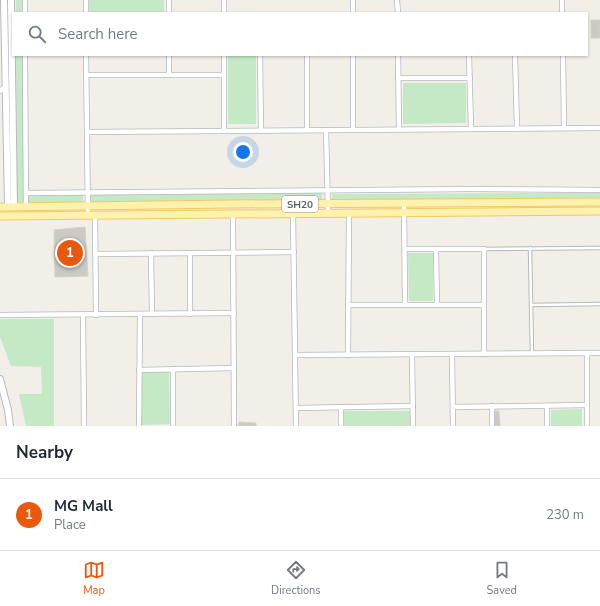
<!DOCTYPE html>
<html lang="en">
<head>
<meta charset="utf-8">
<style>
	:root { --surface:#fff; --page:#f6f6f7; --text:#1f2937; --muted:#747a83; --line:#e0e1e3; --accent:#ea580c }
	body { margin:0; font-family:"Nunito Sans",sans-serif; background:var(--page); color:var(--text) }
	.you { position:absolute; left:243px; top:152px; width:14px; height:14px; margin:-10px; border:3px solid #fff; border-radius:50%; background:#1a73e8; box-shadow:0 0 0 6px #1a73e833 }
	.badge { display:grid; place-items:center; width:26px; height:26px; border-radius:50%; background:var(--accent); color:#fff; font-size:13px; font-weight:700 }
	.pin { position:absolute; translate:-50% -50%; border:2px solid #fff; box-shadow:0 1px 4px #0006 }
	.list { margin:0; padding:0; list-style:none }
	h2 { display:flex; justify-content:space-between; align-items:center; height:52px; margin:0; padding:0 16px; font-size:17px }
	h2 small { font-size:13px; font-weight:400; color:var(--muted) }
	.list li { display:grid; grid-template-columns:26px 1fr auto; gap:12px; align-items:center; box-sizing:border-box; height:72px; padding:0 16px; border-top:1px solid var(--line) }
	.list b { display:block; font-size:15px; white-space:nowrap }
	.list p { margin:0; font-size:13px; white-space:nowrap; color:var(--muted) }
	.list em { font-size:13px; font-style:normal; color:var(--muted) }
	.icon { flex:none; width:22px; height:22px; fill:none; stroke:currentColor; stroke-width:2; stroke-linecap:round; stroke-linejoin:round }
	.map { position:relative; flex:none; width:600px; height:426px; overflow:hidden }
	.search { position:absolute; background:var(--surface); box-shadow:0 1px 3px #0004; left:12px; right:12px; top:12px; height:44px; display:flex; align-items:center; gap:10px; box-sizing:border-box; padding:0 14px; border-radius:0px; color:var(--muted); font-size:15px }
	.sheet { height:124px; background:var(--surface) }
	nav { display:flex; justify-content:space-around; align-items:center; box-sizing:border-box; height:56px; border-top:1px solid var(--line); background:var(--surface); font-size:11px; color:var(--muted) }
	nav a { display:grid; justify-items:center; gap:2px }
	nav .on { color:var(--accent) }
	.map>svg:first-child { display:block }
</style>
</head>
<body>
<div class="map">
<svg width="600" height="426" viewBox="0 0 600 426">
	<rect width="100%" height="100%" fill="#f1efe8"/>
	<g fill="#c5e8c5">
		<rect x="16" y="0" width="7" height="13"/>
		<rect x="89" y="0" width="75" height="13"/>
		<polygon points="16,55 23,55 24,202 17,202"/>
		<rect x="228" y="55" width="28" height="69"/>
		<polygon points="403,83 466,83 466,123 403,124"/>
		<polygon points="322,193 322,201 91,203 91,195"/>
		<polygon points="600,193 600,200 332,201 332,194"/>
		<polygon points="83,195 83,203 29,204 29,196"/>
		<polygon points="408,253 433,253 433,301 409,301"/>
		<polygon points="0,319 54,319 54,426 26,426 19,394 42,394 41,367 11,366 0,337"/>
		<polygon points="141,372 169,372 170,424 142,425"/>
		<polygon points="582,409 582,426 551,426 551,410"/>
		<rect x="344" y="411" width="66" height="15"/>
	</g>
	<g fill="#cccac5" stroke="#d6d1c6">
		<rect x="591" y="20" width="9" height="18"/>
		<polygon points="85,227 88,276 55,277 54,230"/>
		<polygon points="493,411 499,411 500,426 493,426"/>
		<polygon points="239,422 256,423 256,426 238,426"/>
	</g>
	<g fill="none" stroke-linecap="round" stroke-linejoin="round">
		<g stroke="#b5b8bc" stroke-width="4.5">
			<g id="lane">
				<polyline points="530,248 532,354"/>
				<polyline points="484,249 600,248"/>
				<polyline points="531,305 600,304"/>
			</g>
		</g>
		<g stroke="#b5b8bc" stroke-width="6">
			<g id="street">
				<polyline points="25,0 25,13"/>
				<polyline points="86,0 86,13"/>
				<polyline points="169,0 169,13"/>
				<polyline points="397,0 398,13"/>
				<polyline points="562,0 562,13"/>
				<polyline points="224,13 224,0"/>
				<polyline points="353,13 353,0"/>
				<polyline points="25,55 26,207"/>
				<polyline points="86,55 88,215"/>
				<polyline points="169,55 169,75"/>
				<polyline points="260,55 261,130"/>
				<polyline points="398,55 399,129"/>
				<polyline points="469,55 471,129"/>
				<polyline points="515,55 517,128"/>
				<polyline points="563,55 564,128"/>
				<polyline points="87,75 224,75"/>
				<polyline points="398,78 470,78"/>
				<polyline points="0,91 5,87"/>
				<polyline points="307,130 307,55"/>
				<polyline points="326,130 328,213"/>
				<polyline points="353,130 353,55"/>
				<polyline points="224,131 224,55"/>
				<polyline points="87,132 600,128"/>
				<polyline points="26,193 470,189 600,190"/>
				<polyline points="404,203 405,305"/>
				<polyline points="233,214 234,426"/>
				<polyline points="293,214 296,426"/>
				<polyline points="95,215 96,315"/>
				<polyline points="405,249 484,249 484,354"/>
				<polyline points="436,249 437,305"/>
				<polyline points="151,253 152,314"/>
				<polyline points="190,253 190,314"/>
				<polyline points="96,254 294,252"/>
				<polyline points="348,305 484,305"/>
				<polyline points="0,315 234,313"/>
				<polyline points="83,315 84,426"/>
				<polyline points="587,353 587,426"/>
				<polyline points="452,354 453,426"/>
				<polyline points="295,355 600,353"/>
				<polyline points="348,355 349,213"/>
				<polyline points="412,355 413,426"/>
				<polyline points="173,369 173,426"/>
				<polyline points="139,370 234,368"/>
				<polyline points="492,406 492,426"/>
				<polyline points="547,406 547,426"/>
				<polyline points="341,407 341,426"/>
				<polyline points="453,407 587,405"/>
				<polyline points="296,408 413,406"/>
				<polyline points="139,426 140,314"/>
			</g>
		</g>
		<g stroke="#b6babf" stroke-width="8">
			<g id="secondary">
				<polyline points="4,0 8,207"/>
				<polyline points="11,0 14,207"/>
				<polyline points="0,379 8,410 10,426"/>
			</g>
		</g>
		<g stroke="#f2c960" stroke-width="9">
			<g id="primary">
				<polyline points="0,207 233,204 600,202"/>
				<polyline points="0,216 600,211"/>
			</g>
		</g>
		<use href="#lane" stroke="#fff" stroke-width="2.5"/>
		<use href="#street" stroke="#fff" stroke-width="4.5"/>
		<use href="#secondary" stroke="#fff" stroke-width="6"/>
		<use href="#primary" stroke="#fff2af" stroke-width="7"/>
	</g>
	<g text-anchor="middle" stroke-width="3" stroke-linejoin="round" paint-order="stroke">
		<rect fill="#fff" stroke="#8f9295" stroke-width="1" x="282" y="196" width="36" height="16" rx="3"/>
		<g font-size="10" font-weight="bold" fill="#5f6368">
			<text x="300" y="208">SH20</text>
		</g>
	</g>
</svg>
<div class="you"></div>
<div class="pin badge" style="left:70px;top:253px">1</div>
<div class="search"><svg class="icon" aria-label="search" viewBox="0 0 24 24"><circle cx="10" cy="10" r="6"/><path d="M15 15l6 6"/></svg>Search here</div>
</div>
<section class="sheet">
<h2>Nearby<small></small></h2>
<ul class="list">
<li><span class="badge">1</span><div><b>MG Mall</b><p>Place</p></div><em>230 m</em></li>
</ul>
</section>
<nav>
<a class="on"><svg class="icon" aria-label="map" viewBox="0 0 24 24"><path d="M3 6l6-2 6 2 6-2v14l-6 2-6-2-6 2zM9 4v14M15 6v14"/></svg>Map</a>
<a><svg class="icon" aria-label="directions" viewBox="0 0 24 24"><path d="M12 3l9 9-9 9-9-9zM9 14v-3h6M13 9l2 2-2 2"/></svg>Directions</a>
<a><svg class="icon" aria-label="saved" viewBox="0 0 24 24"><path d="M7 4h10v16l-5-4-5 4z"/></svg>Saved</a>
</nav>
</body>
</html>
